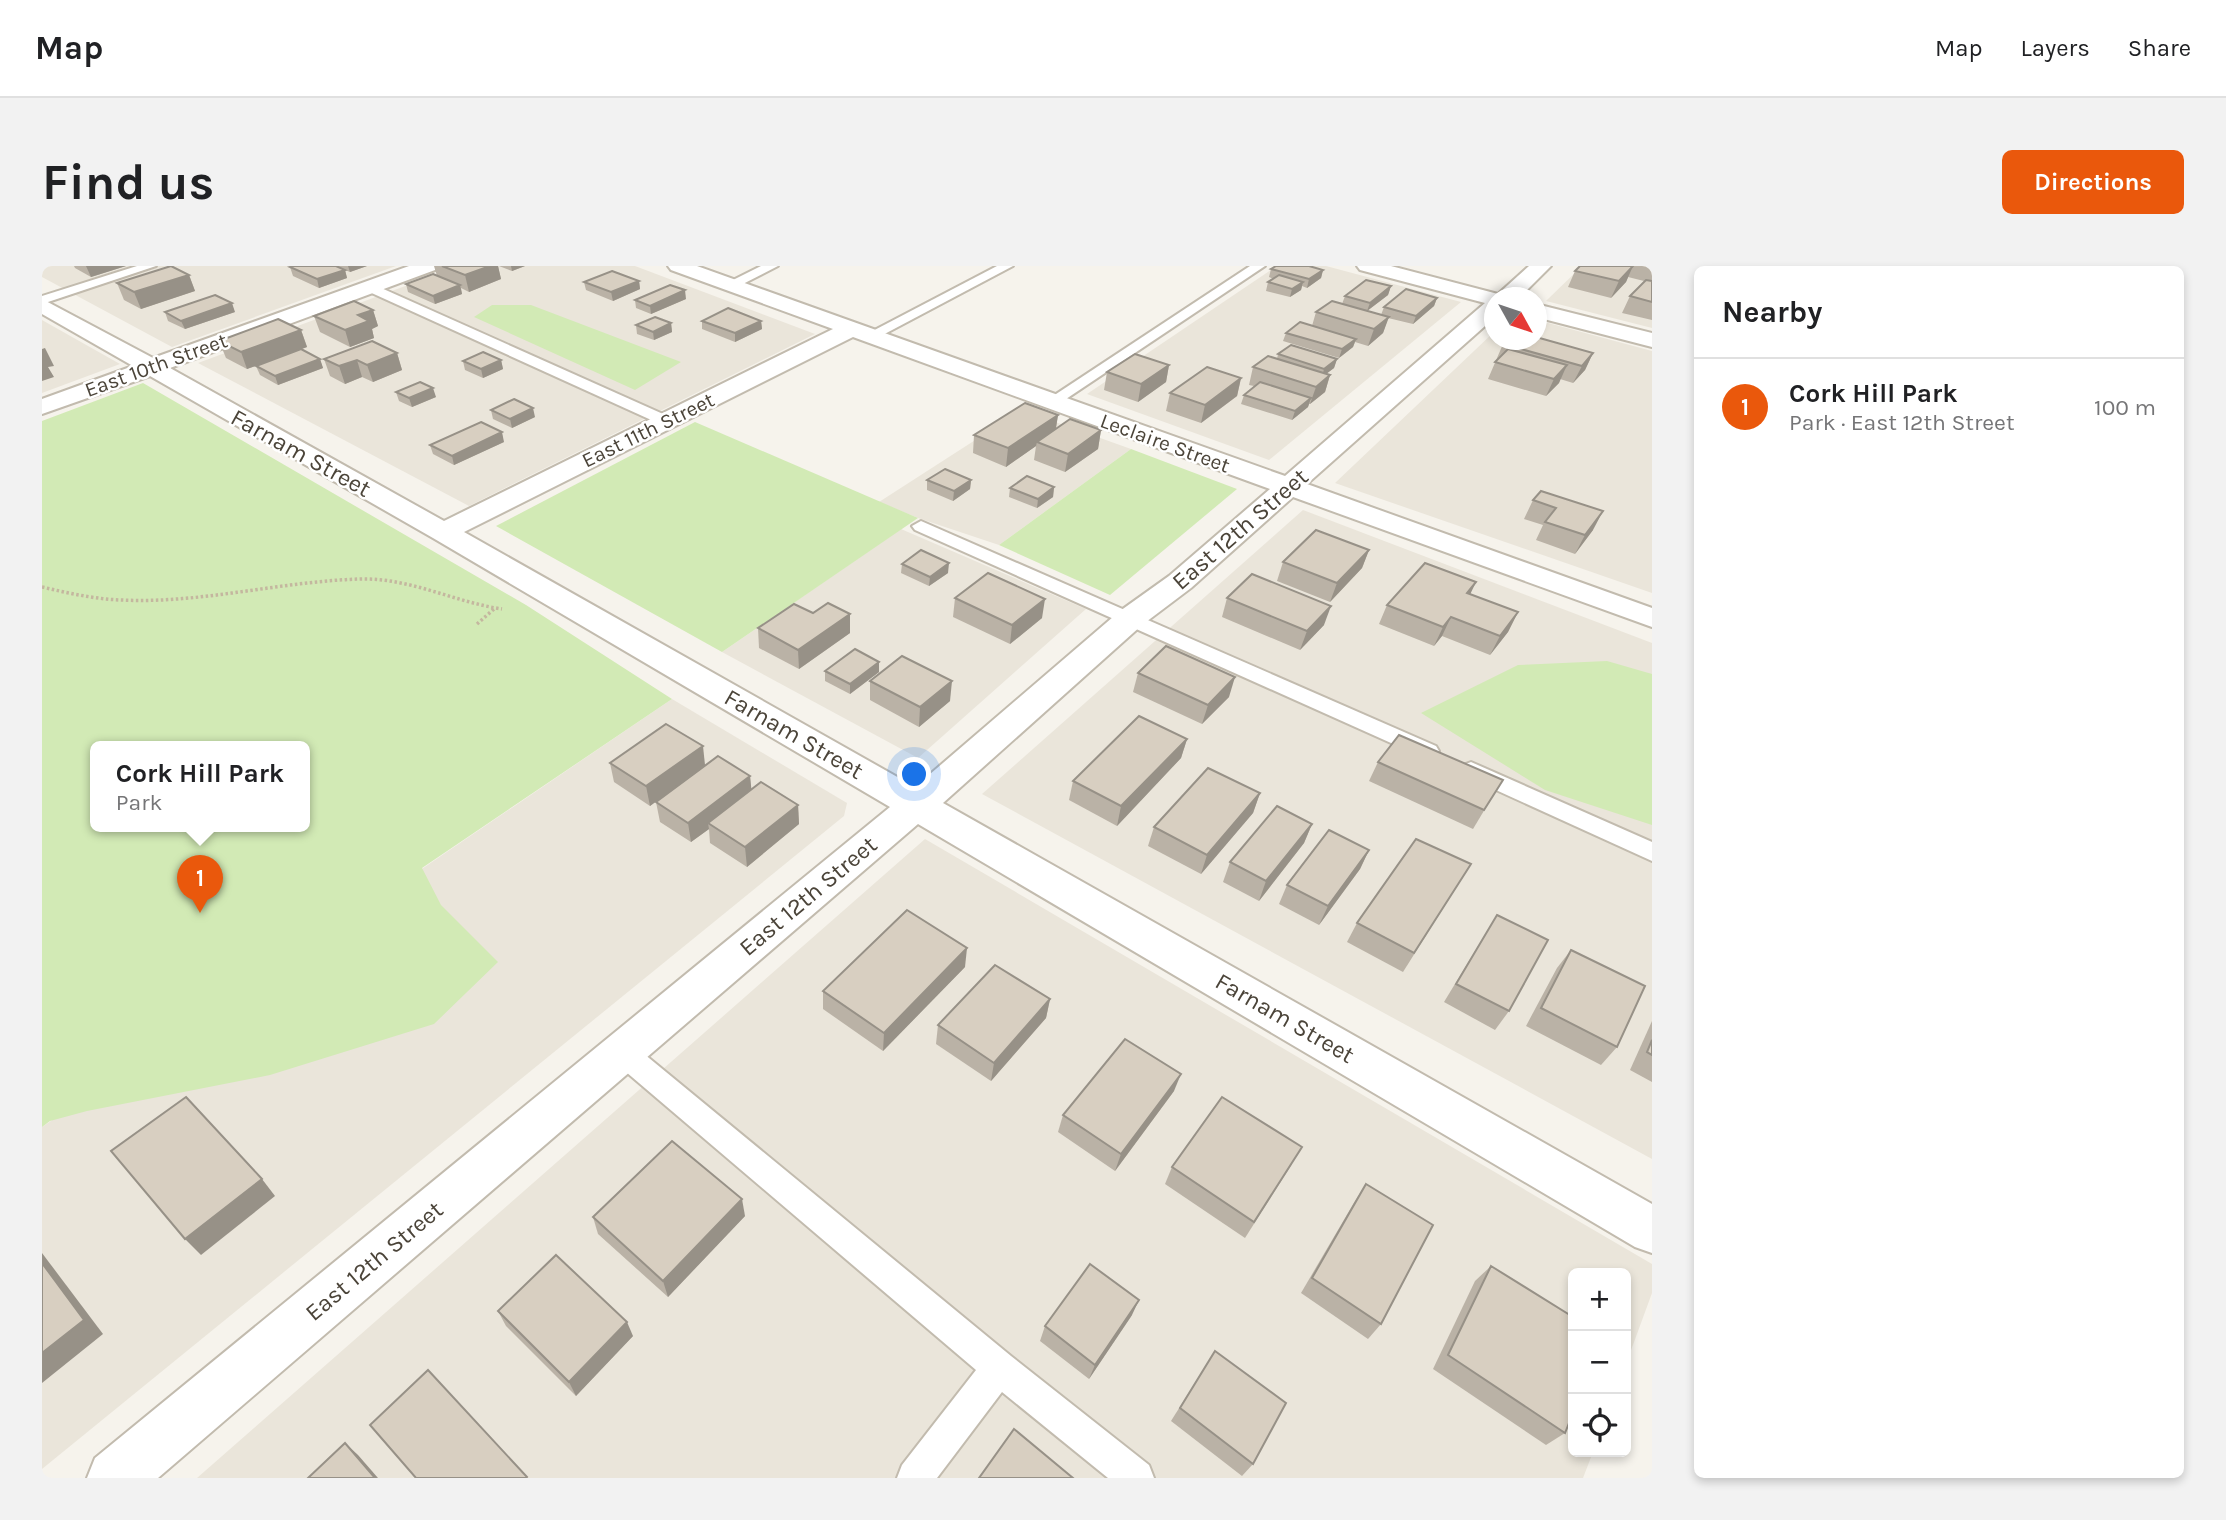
<!DOCTYPE html>
<html lang="en">
<head>
<meta charset="utf-8">
<style>
	:root { --surface:#fff; --page:#f2f2f2; --text:#202124; --muted:#757577; --line:#e0e0e0; --accent:#ea580c }
	body { margin:0; font-family:Karla,sans-serif; background:var(--page); color:var(--text) }
	.controls { position:absolute; right:21px; bottom:21px; display:grid; overflow:hidden; border-radius:10px; box-shadow:0 4px 10px #0003 }
	.controls button { width:63px; height:63px; display:grid; place-items:center; padding:0; border:0; border-bottom:2px solid var(--line); background:var(--surface); color:var(--text); font:35px sans-serif }
	.compass { position:absolute; left:1442px; top:21px; width:63px; height:63px; border-radius:50%; background:var(--surface); box-shadow:0 4px 10px #0003; rotate:130deg }
	.you { position:absolute; left:873px; top:509px; width:24px; height:24px; margin:-18px; border:5px solid #fff; border-radius:50%; background:#1a73e8; box-shadow:0 0 0 10px #1a73e833 }
	.badge { display:grid; place-items:center; width:46px; height:46px; border-radius:50%; background:var(--accent); color:#fff; font-size:23px; font-weight:700 }
	.pin { position:absolute; translate:-50% -58px; filter:drop-shadow(0 2px 4px #0008) }
	.pin::after { content:''; position:absolute; top:37px; width:24px; height:21px; background:inherit; clip-path:polygon(0 0,100% 0,50% 100%) }
	.popup { position:absolute; left:48px; top:475px; width:220px; height:91px; box-sizing:border-box; display:grid; place-content:center; border-radius:10px; background:var(--surface); filter:drop-shadow(0 2px 5px #0005); font-size:23px; white-space:nowrap; color:var(--muted) }
	.popup b { font-size:26px; color:var(--text) }
	.popup::after { content:''; position:absolute; left:50%; top:100%; margin-left:-14px; border:14px solid transparent; border-top-color:var(--surface) }
	.list { margin:0; padding:0; list-style:none }
	h2 { display:flex; justify-content:space-between; align-items:center; height:91px; margin:0; padding:0 28px; font-size:30px }
	h2 small { font-size:23px; font-weight:400; color:var(--muted) }
	.list li { display:grid; grid-template-columns:46px 1fr auto; gap:21px; align-items:center; box-sizing:border-box; height:98px; padding:0 28px; border-top:2px solid var(--line) }
	.list b { display:block; font-size:26px; white-space:nowrap }
	.list p { margin:0; font-size:23px; white-space:nowrap; color:var(--muted) }
	.list em { font-size:23px; font-style:normal; color:var(--muted) }
	.icon { flex:none; width:38px; height:38px; fill:none; stroke:currentColor; stroke-width:2; stroke-linecap:round; stroke-linejoin:round }
	.map { position:relative; flex:none; width:1610px; height:1212px; overflow:hidden; border-radius:10px }
	header { display:flex; align-items:center; gap:42px; box-sizing:border-box; height:98px; padding:0 35px; background:var(--surface); border-bottom:2px solid var(--line) }
	header strong { font-size:33px }
	nav { display:flex; gap:38px; margin-inline-start:auto; font-size:24px }
	.intro { display:flex; align-items:center; justify-content:space-between; box-sizing:border-box; height:168px; padding:0 42px }
	h1 { margin:0; font-size:49px }
	.button { padding:18px 32px; border-radius:10px; background:var(--accent); color:#fff; font-size:24px; font-weight:700 }
	main { display:flex; gap:42px; padding:0 42px }
	aside { flex:1; background:var(--surface); border-radius:10px; box-shadow:0 4px 10px #0003 }
	.map>svg:first-child { display:block }
</style>
</head>
<body>
<header>
<strong>Map</strong>
<nav><a>Map</a><a>Layers</a><a>Share</a></nav>
</header>
<div class="intro"><h1>Find us</h1><a class="button">Directions</a></div>
<main>
<div class="map">
<svg width="1610" height="1212" viewBox="0 0 1610 1212">
	<rect width="100%" height="100%" fill="#f6f3ec"/>
	<g fill="#eae5da">
		<polygon points="0,0 354,0 130,81 0,11"/>
		<polygon points="417,0 593,0 773,68 427,240 156,97"/>
		<polygon points="1235,0 1284,0 1419,36 1227,194 1045,128"/>
		<polygon points="1540,0 1610,0 1610,62 1504,35"/>
		<polygon points="0,54 78,98 0,127"/>
		<polygon points="1495,54 1610,85 1610,327 1293,217 1452,66 1452,74 1494,74"/>
		<polygon points="980,144 1089,183 957,279 876,252 837,236"/>
		<polygon points="1261,244 1610,377 1610,893 940,528"/>
		<polygon points="859,263 1044,343 876,492 680,386"/>
		<polygon points="630,433 805,537 802,550 0,1203 0,861"/>
		<polygon points="883,573 1610,998 1610,1027 1584,1098 1584,1007 1531,1007 1531,1186 1551,1186 1541,1212 155,1212"/>
	</g>
	<g fill="#d2eab5" fill-rule="evenodd">
		<polygon points="450,39 489,39 639,96 593,124 432,51"/>
		<path d="M101 117 484 339 630 433 380 602 399 639 456 696 392 758 228 809 45 845 8 855 0 861V155ZM53 481H263V561H53Z"/>
		<polygon points="653,156 876,252 680,386 454,260"/>
		<polygon points="1089,183 1195,223 1068,329 957,279"/>
		<polygon points="1565,395 1610,408 1610,559 1503,524 1379,447 1476,399"/>
	</g>
	<g fill="none" stroke-linecap="round" stroke-linejoin="round">
		<g stroke="#c2bbae" stroke-width="4">
			<g id="service">
				<polygon points="95,0 114,0 0,38 0,30"/>
				<polygon points="719,0 736,0 693,22 683,22 681,19"/>
				<polygon points="955,0 971,0 835,72 825,72 823,69"/>
				<polygon points="1208,0 1223,0 1015,139 1010,141 1002,136"/>
				<polygon points="328,17 630,152 632,155 630,158 618,158 323,24 321,21"/>
				<polygon points="879,255 1394,480 1397,485 1394,490 1386,492 1378,490 873,264 870,260"/>
				<polygon points="1429,496 1610,576 1610,595 1421,509 1418,504 1421,499"/>
				<polygon points="580,774 590,778 969,1090 1107,1199 1112,1212 1066,1212 960,1126 895,1212 855,1212 860,1199 934,1104 570,794 566,786 570,778"/>
			</g>
		</g>
		<g stroke="#c2bbae" stroke-width="4">
			<g id="minor">
				<path d="M367 0H396L393 4 128 102 402 255 791 63 629 4 626 0H655L1243 210 1443 37 1318 4 1315 0H1349L1456 28 1487 0H1509L1477 32H1452V52L1265 218 1610 342V361L1251 231 1149 322 1100 359 901 537 1610 938V987L1593 981 876 558 116 1212H45L53 1192 848 541 391 272 108 110 0 148V133L91 100 0 48V33L111 92ZM811 71 1228 223 1127 310 1078 345 873 521 422 266Z"/>
				<polygon points="1494,38 1610,67 1610,81 1494,51"/>
			</g>
		</g>
		<g stroke="#c4b79f" stroke-width="3.5" stroke-dasharray="2.5 2.5" stroke-linecap="butt">
			<path d="M0 321C26 327 52 333 79 334 160 338 239 315 319 313 369 312 412 336 460 343"/>
			<polyline points="435,358 452,343"/>
		</g>
		<use href="#service" fill="#fff" fill-rule="evenodd"/>
		<use href="#minor" fill="#fff" fill-rule="evenodd"/>
	</g>
	<g fill="#bab2a6">
		<polygon points="32,0 84,0 49,11 33,2"/>
		<polygon points="252,0 325,0 308,6 303,4 305,12 277,22 251,10 248,1"/>
		<polygon points="392,0 456,0 459,13 427,26 419,22 420,28 393,38 366,26 364,18 395,10"/>
		<polygon points="457,0 483,0 470,5"/>
		<polygon points="1538,0 1610,0 1610,54 1580,47 1588,30 1602,15 1586,11 1584,16 1569,32 1526,21 1533,5"/>
		<polygon points="1229,3 1281,4 1279,12 1265,22 1260,20 1259,24 1248,31 1224,25 1226,16 1232,13 1227,11"/>
		<polygon points="147,9 153,25 99,43 82,34 75,17"/>
		<polygon points="597,15 598,23 571,35 544,24 542,16"/>
		<polygon points="1349,20 1346,29 1325,45 1339,49 1342,41 1395,32 1392,40 1371,58 1346,52 1341,67 1326,80 1313,76 1311,81 1297,92 1241,75 1244,67 1270,60 1274,46 1300,38 1303,30"/>
		<polygon points="644,33 609,48 594,42 593,34"/>
		<polygon points="331,44 336,60 330,63 332,72 308,81 278,66 272,50"/>
		<polygon points="123,46 193,46 143,63 126,55"/>
		<polygon points="660,55 719,55 720,63 693,76 660,63"/>
		<polygon points="629,57 630,66 612,74 595,68 594,59"/>
		<polygon points="259,64 265,81 205,103 184,92 177,75"/>
		<polygon points="1461,78 1551,87 1543,104 1531,117 1518,113 1517,117 1504,130 1446,113"/>
		<polygon points="355,87 360,104 331,116 320,111 303,118 288,110 282,93"/>
		<polygon points="1236,88 1295,93 1292,102 1284,108 1288,109 1283,126 1268,138 1267,138 1266,141 1250,154 1199,138 1202,129 1212,120 1207,119 1211,101 1235,93"/>
		<polygon points="278,93 281,102 236,119 218,109 214,100"/>
		<polygon points="459,94 461,103 441,112 423,104 421,95"/>
		<polygon points="1127,99 1124,116 1096,136 1062,124 1065,106"/>
		<polygon points="1199,112 1195,130 1159,157 1124,145 1128,127"/>
		<polygon points="354,126 394,131 370,141 357,135"/>
		<polygon points="449,144 493,151 470,162 451,153"/>
		<polygon points="1016,149 1014,163 1059,164 1056,183 1023,206 992,194 994,180 964,201 931,187 932,169"/>
		<polygon points="462,176 412,199 391,188 388,179"/>
		<polygon points="885,214 929,214 928,223 911,235 885,224"/>
		<polygon points="1012,221 1011,231 995,242 967,231 968,222"/>
		<polygon points="1499,225 1551,264 1533,288 1494,274 1501,259 1482,253 1491,234"/>
		<polygon points="1327,284 1320,302 1288,336 1235,315 1241,296"/>
		<polygon points="860,298 906,307 887,320 859,307"/>
		<polygon points="1428,329 1476,346 1466,366 1448,389 1400,370 1392,380 1337,358 1345,339"/>
		<polygon points="913,332 1000,352 968,378 911,351"/>
		<polygon points="1185,332 1282,359 1258,384 1180,351"/>
		<polygon points="771,347 808,348 808,367 757,403 717,382 716,362"/>
		<polygon points="783,405 837,406 808,428 783,415"/>
		<polygon points="1096,407 1187,431 1160,458 1091,426"/>
		<polygon points="828,415 908,435 877,461 828,434"/>
		<polygon points="1145,473 1139,492 1075,560 1027,534 1031,515"/>
		<polygon points="1336,496 1449,533 1431,563 1327,515"/>
		<polygon points="568,497 663,499 608,540 572,516"/>
		<polygon points="708,510 709,524 756,539 757,558 705,601 668,577 667,563 649,576 618,556 614,536"/>
		<polygon points="1218,527 1211,547 1159,608 1106,580 1112,561"/>
		<polygon points="1270,558 1262,577 1217,635 1181,616 1188,596"/>
		<polygon points="1327,584 1318,603 1277,659 1237,638 1245,619"/>
		<polygon points="1429,598 1361,706 1305,676 1315,657"/>
		<polygon points="1455,649 1467,745 1453,764 1402,736"/>
		<polygon points="1529,684 1575,781 1559,799 1484,760 1515,702"/>
		<polygon points="923,701 841,785 781,743 781,725"/>
		<polygon points="1008,733 1004,752 949,815 894,778 896,759"/>
		<polygon points="1610,755 1610,816 1588,804"/>
		<polygon points="1132,825 1073,905 1016,866 1021,849"/>
		<polygon points="1250,898 1203,972 1123,918 1130,901"/>
		<polygon points="1324,918 1339,1058 1326,1073 1259,1027 1313,935"/>
		<polygon points="703,950 626,1031 556,968 551,951"/>
		<polygon points="1449,1000 1523,1167 1504,1179 1391,1103 1433,1015"/>
		<polygon points="456,1045 591,1070 534,1130 464,1060"/>
		<polygon points="1090,1049 1047,1113 998,1075 1003,1060"/>
		<polygon points="1173,1085 1211,1198 1200,1210 1129,1155"/>
	</g>
	<g fill="#979187">
		<polygon points="44,0 84,0 49,11"/>
		<polygon points="306,0 325,0 308,6"/>
		<polygon points="448,0 456,0 459,13 427,26 423,9"/>
		<polygon points="469,0 483,0 470,5"/>
		<polygon points="1591,0 1584,16 1569,32 1577,15"/>
		<polygon points="303,4 305,12 277,22 275,13"/>
		<polygon points="1281,4 1279,12 1265,22 1267,13"/>
		<polygon points="147,9 153,25 99,43 92,26"/>
		<polygon points="597,15 598,23 571,35 569,26"/>
		<polygon points="1261,16 1259,24 1248,31 1250,23"/>
		<polygon points="418,19 420,28 393,38 391,30"/>
		<polygon points="1349,20 1346,29 1325,45 1328,37"/>
		<polygon points="643,24 644,33 609,48 608,40"/>
		<polygon points="1395,32 1392,40 1371,58 1374,50"/>
		<polygon points="190,37 193,46 143,63 139,55"/>
		<polygon points="331,44 336,60 330,63 332,72 308,81 303,64 316,49"/>
		<polygon points="1347,51 1341,67 1326,80 1332,63"/>
		<polygon points="719,55 720,63 693,76 693,67"/>
		<polygon points="629,57 630,66 612,74 611,66"/>
		<polygon points="259,64 265,81 205,103 199,86"/>
		<polygon points="1314,73 1311,81 1297,92 1300,83"/>
		<polygon points="3,82 12,100 6,101 12,111 0,115 0,83"/>
		<polygon points="355,87 360,104 331,116 325,99"/>
		<polygon points="1551,87 1543,104 1531,117 1540,100"/>
		<polygon points="278,93 281,102 236,119 233,110"/>
		<polygon points="1295,93 1292,102 1280,111 1282,103"/>
		<polygon points="315,94 320,111 303,118 297,100"/>
		<polygon points="459,94 461,103 441,112 439,103"/>
		<polygon points="1127,99 1124,116 1096,136 1099,118"/>
		<polygon points="1525,99 1517,117 1504,130 1512,113"/>
		<polygon points="1288,109 1283,126 1268,138 1274,121"/>
		<polygon points="1199,112 1195,130 1159,157 1163,139"/>
		<polygon points="391,122 394,131 370,141 367,132"/>
		<polygon points="1269,132 1266,141 1250,154 1253,145"/>
		<polygon points="491,142 493,151 470,162 468,153"/>
		<polygon points="1016,149 1013,167 995,176 994,180 964,201 966,182"/>
		<polygon points="1059,164 1056,183 1023,206 1026,188"/>
		<polygon points="460,166 462,176 412,199 410,190"/>
		<polygon points="929,214 928,223 911,235 912,225"/>
		<polygon points="1012,221 1011,231 995,242 996,233"/>
		<polygon points="1561,245 1551,264 1533,288 1543,269"/>
		<polygon points="1327,284 1320,302 1288,336 1295,317"/>
		<polygon points="907,297 906,307 887,320 888,311"/>
		<polygon points="1434,316 1425,335 1425,327"/>
		<polygon points="1003,333 1000,352 968,378 970,359"/>
		<polygon points="1289,340 1282,359 1258,384 1265,365"/>
		<polygon points="1476,346 1466,366 1448,389 1458,370"/>
		<polygon points="808,348 808,367 757,403 756,384"/>
		<polygon points="1409,351 1400,370 1392,380 1401,361"/>
		<polygon points="837,396 837,406 808,428 808,418"/>
		<polygon points="1193,411 1187,431 1160,458 1166,439"/>
		<polygon points="910,415 908,435 877,461 878,441"/>
		<polygon points="1145,473 1139,492 1075,560 1079,540"/>
		<polygon points="661,480 663,499 608,540 604,520"/>
		<polygon points="708,510 710,529 666,557 667,563 649,576 646,557"/>
		<polygon points="1218,527 1211,547 1159,608 1165,589"/>
		<polygon points="756,539 757,558 705,601 703,581"/>
		<polygon points="1270,558 1262,577 1217,635 1224,615"/>
		<polygon points="1327,584 1318,603 1277,659 1286,640"/>
		<polygon points="925,682 923,701 841,785 842,767"/>
		<polygon points="1008,733 1004,752 949,815 952,797"/>
		<polygon points="1139,808 1132,825 1073,905 1079,888"/>
		<polygon points="220,913 233,930 159,989 143,973"/>
		<polygon points="700,933 703,950 626,1031 621,1015"/>
		<polygon points="0,987 61,1068 0,1117"/>
		<polygon points="1097,1034 1090,1049 1047,1113 1053,1099"/>
		<polygon points="585,1056 591,1070 534,1130 527,1116"/>
		<polygon points="303,1177 316,1189 336,1212 333,1212"/>
	</g>
	<g fill="#d8cfc1" stroke="#979187" stroke-width="2">
		<polygon points="129,0 147,9 92,26 75,17"/>
		<polygon points="252,0 294,0 303,4 275,13 248,1"/>
		<polygon points="400,0 448,0 423,9"/>
		<polygon points="1234,0 1267,0 1281,4 1267,13 1229,3"/>
		<polygon points="1538,0 1591,0 1577,15 1533,5"/>
		<polygon points="570,5 597,15 569,26 542,16"/>
		<polygon points="391,8 418,19 391,30 364,18"/>
		<polygon points="1237,9 1261,16 1250,23 1226,16"/>
		<polygon points="1324,14 1349,20 1328,37 1303,30"/>
		<polygon points="1604,14 1610,15 1610,36 1588,30"/>
		<polygon points="628,19 643,24 608,40 593,34"/>
		<polygon points="1364,23 1395,32 1374,50 1342,41"/>
		<polygon points="173,29 190,37 139,55 123,46"/>
		<polygon points="312,35 331,44 316,49 327,55 303,64 272,50"/>
		<polygon points="1290,35 1347,51 1332,63 1274,46"/>
		<polygon points="686,42 719,55 693,67 660,55"/>
		<polygon points="613,51 629,57 611,66 594,59"/>
		<polygon points="236,53 259,64 199,86 177,75"/>
		<polygon points="1258,56 1314,73 1300,83 1244,67"/>
		<polygon points="1494,71 1551,87 1540,100 1461,78 1465,74 1494,74"/>
		<polygon points="330,75 355,87 325,99 315,94 297,100 282,93"/>
		<polygon points="1249,79 1295,93 1282,103 1236,88"/>
		<polygon points="259,83 278,93 233,110 214,100"/>
		<polygon points="1466,83 1525,99 1512,113 1453,96"/>
		<polygon points="441,86 459,94 439,103 421,95"/>
		<polygon points="1093,88 1127,99 1099,118 1065,106"/>
		<polygon points="1226,90 1288,109 1274,121 1211,101"/>
		<polygon points="1165,101 1199,112 1163,139 1128,127"/>
		<polygon points="378,116 391,122 367,132 354,126"/>
		<polygon points="1218,116 1269,132 1253,145 1202,129"/>
		<polygon points="472,133 491,142 468,153 449,144"/>
		<polygon points="983,137 1016,149 966,182 932,169"/>
		<polygon points="1028,153 1059,164 1026,188 995,176"/>
		<polygon points="439,156 460,166 410,190 388,179"/>
		<polygon points="903,203 929,214 912,225 885,214"/>
		<polygon points="985,210 1012,221 996,233 968,222"/>
		<polygon points="1499,225 1561,245 1543,269 1503,256 1514,242 1491,234"/>
		<polygon points="1274,264 1327,284 1295,317 1241,296"/>
		<polygon points="879,284 907,297 888,311 860,298"/>
		<polygon points="1383,297 1434,316 1425,327 1476,346 1458,370 1409,351 1401,361 1345,339"/>
		<polygon points="946,307 1003,333 970,359 913,332"/>
		<polygon points="1210,308 1289,340 1265,365 1185,332"/>
		<polygon points="786,337 808,348 756,384 716,362 752,338 771,347"/>
		<polygon points="1124,380 1193,411 1166,439 1096,407"/>
		<polygon points="813,383 837,396 808,418 783,405"/>
		<polygon points="860,390 910,415 878,441 828,415"/>
		<polygon points="1097,450 1145,473 1079,540 1031,515"/>
		<polygon points="624,458 661,480 604,520 568,497"/>
		<polygon points="1357,469 1461,514 1442,544 1336,496"/>
		<polygon points="676,490 708,510 646,557 614,536"/>
		<polygon points="1166,502 1218,527 1165,589 1112,561"/>
		<polygon points="719,516 756,539 703,581 666,557"/>
		<polygon points="1235,540 1270,558 1224,615 1188,596"/>
		<polygon points="1287,564 1327,584 1286,640 1245,619"/>
		<polygon points="1374,573 1429,598 1372,687 1315,657"/>
		<polygon points="865,644 925,682 842,767 781,725"/>
		<polygon points="1455,649 1506,674 1467,745 1414,718"/>
		<polygon points="1529,684 1603,720 1575,781 1499,742"/>
		<polygon points="953,699 1008,733 952,797 896,759"/>
		<polygon points="1083,773 1139,808 1079,888 1021,849"/>
		<polygon points="1610,774 1610,789 1605,786"/>
		<polygon points="144,831 220,913 143,973 69,885"/>
		<polygon points="1180,831 1260,881 1212,956 1130,901"/>
		<polygon points="630,875 700,933 621,1015 551,951"/>
		<polygon points="1324,918 1391,959 1339,1058 1270,1012"/>
		<polygon points="514,989 585,1056 527,1116 456,1045"/>
		<polygon points="0,997 42,1054 0,1087"/>
		<polygon points="1048,998 1097,1034 1053,1099 1003,1060"/>
		<polygon points="1449,1000 1531,1051 1531,1147 1523,1167 1406,1089"/>
		<polygon points="1173,1085 1244,1137 1211,1198 1138,1142"/>
		<polygon points="386,1104 485,1211 484,1212 374,1212 328,1159"/>
		<polygon points="972,1163 1031,1212 937,1212"/>
		<polygon points="303,1177 333,1212 266,1212"/>
	</g>
	<g text-anchor="middle" stroke-width="5" stroke-linejoin="round" paint-order="stroke">
		<g font-size="21" fill="#4b4439" stroke="#fff">
			<text transform="translate(114 99) rotate(-20)" y="7">East 10th Street</text>
			<text transform="translate(606 164) rotate(-26)" y="7">East 11th Street</text>
			<text transform="translate(1123 177) rotate(20)" y="7">Leclaire Street</text>
		</g>
		<g font-size="24" fill="#4b4439" stroke="#fff">
			<text transform="translate(259 187) rotate(29)" y="8">Farnam Street</text>
			<text transform="translate(1198 263) rotate(-41)" y="8">East 12th Street</text>
			<text transform="translate(752 468) rotate(30)" y="8">Farnam Street</text>
			<text transform="translate(766 630) rotate(-40)" y="8">East 12th Street</text>
			<text transform="translate(1243 752) rotate(30)" y="8">Farnam Street</text>
			<text transform="translate(332 995) rotate(-40)" y="8">East 12th Street</text>
		</g>
	</g>
</svg>
<div class="controls">
<button>+</button>
<button>−</button>
<button><svg class="icon" aria-label="locate" viewBox="0 0 24 24"><circle cx="12" cy="12" r="6"/><path d="M12 2v4M12 18v4M2 12h4M18 12h4"/></svg></button>
</div>
<svg class="compass" viewBox="-18 -18 36 36"><path d="M0-13l5 13h-10z" fill="#e53935"/><path d="M0 13l5-13h-10z" fill="#757577"/></svg>
<div class="you"></div>
<div class="pin badge" style="left:158px;top:647px">1</div>
<div class="popup"><b>Cork Hill Park</b>Park</div>
</div>
<aside>
<h2>Nearby<small></small></h2>
<ul class="list">
<li><span class="badge">1</span><div><b>Cork Hill Park</b><p>Park · East 12th Street</p></div><em>100 m</em></li>
</ul>
</aside>
</main>
</body>
</html>
